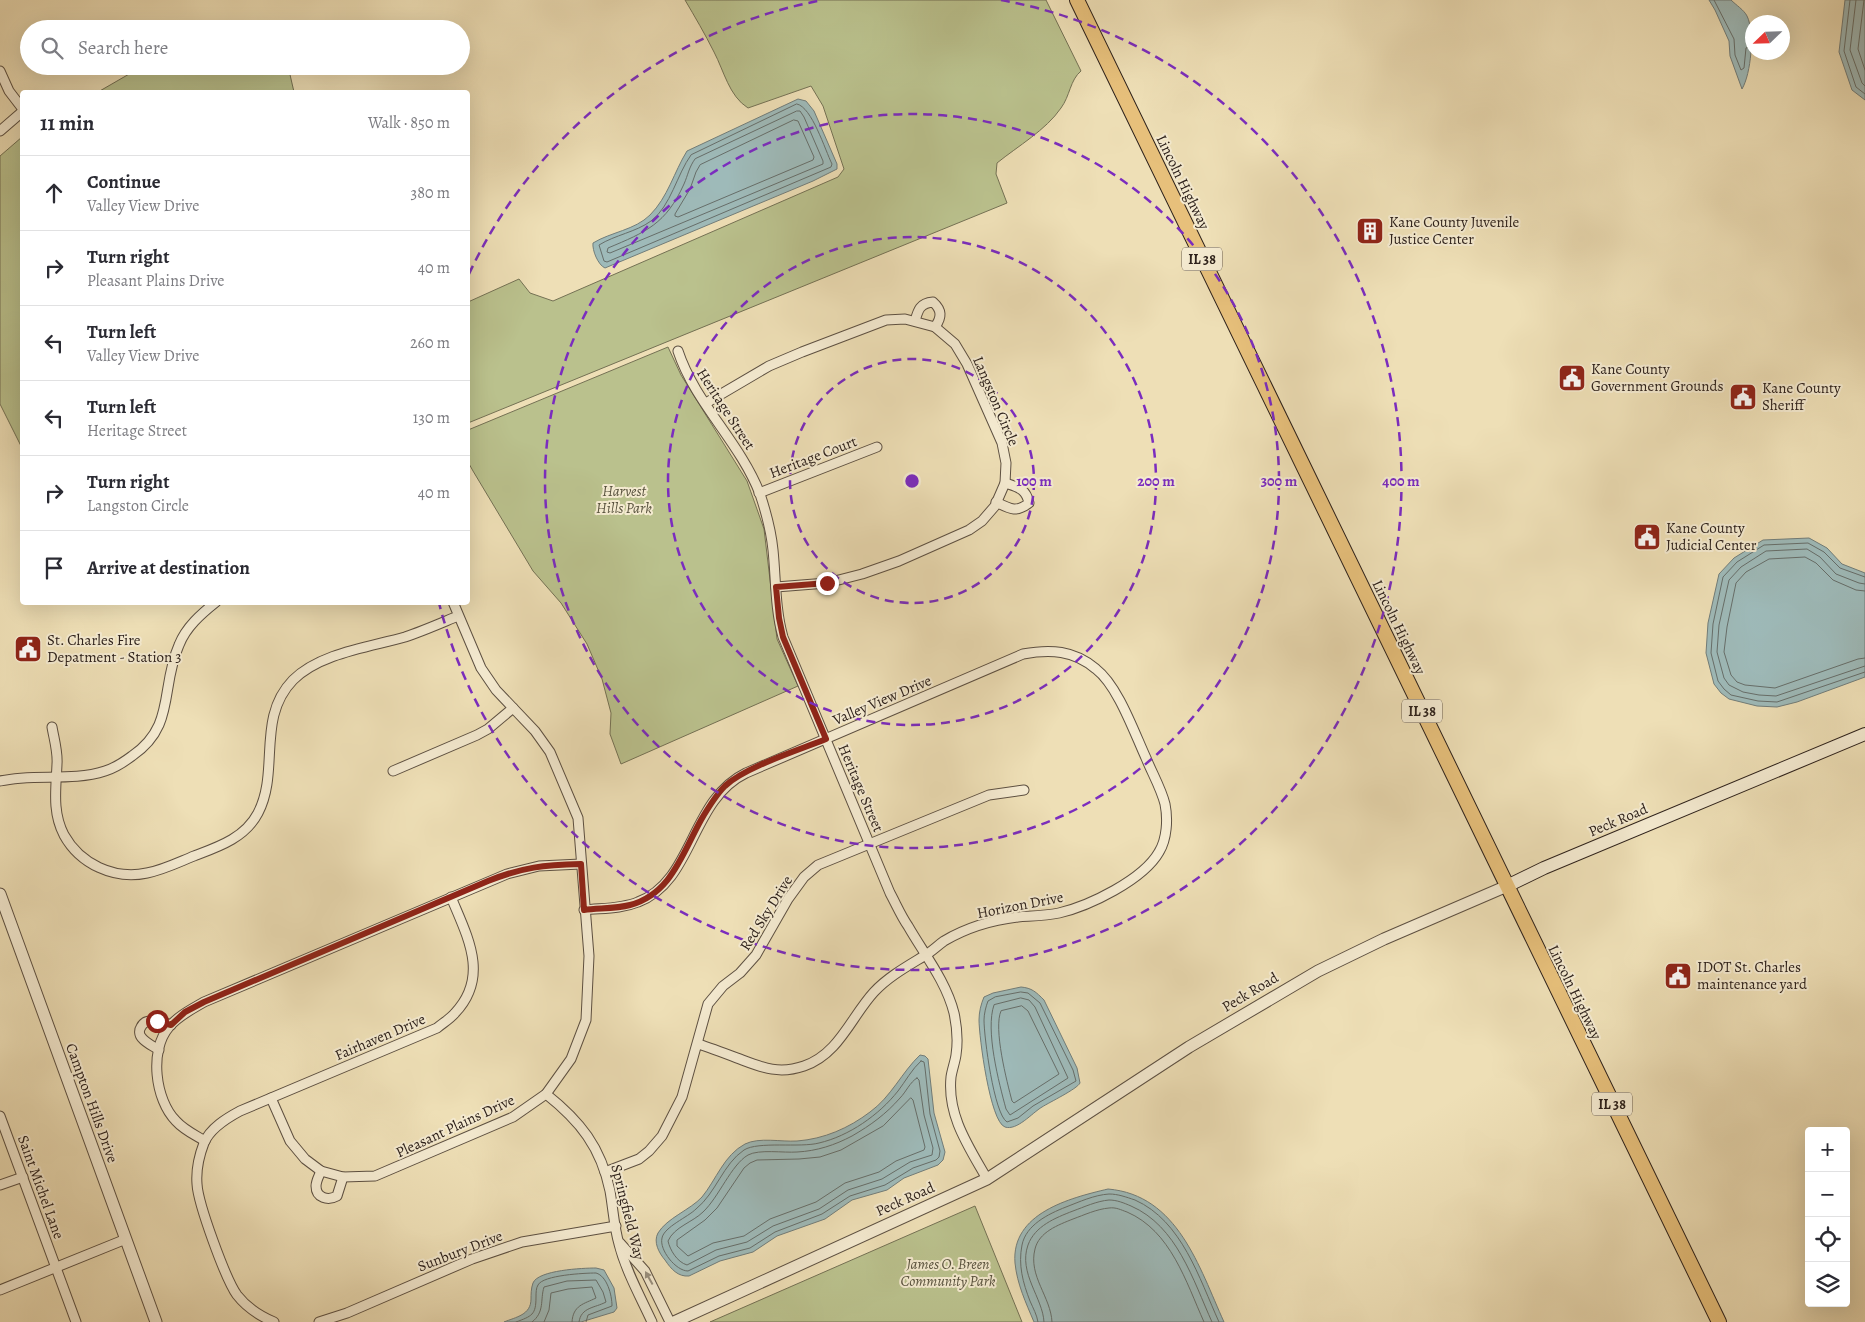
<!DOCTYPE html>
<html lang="en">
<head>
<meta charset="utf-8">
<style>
	:root { --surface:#fff; --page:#f7f7f7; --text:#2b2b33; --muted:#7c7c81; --line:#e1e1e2 }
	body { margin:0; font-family:Alegreya,serif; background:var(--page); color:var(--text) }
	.controls { position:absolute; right:15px; bottom:15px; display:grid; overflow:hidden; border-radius:5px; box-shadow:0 5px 20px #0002 }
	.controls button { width:45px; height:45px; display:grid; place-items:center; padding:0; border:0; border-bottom:1px solid var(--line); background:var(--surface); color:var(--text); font:25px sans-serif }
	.compass { position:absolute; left:1745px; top:15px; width:45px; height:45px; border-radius:50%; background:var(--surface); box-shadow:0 5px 20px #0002; rotate:247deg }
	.stop { position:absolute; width:15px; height:15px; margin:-11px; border:4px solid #8f2418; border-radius:50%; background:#fff }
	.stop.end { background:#8f2418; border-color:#fff; box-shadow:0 1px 5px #0008 }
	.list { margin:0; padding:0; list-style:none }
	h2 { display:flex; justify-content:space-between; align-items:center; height:65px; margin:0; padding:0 20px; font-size:21px }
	h2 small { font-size:16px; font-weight:400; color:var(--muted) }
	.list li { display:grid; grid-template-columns:32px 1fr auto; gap:15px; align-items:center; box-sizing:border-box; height:75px; padding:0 20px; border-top:1px solid var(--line) }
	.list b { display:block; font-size:19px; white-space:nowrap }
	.list p { margin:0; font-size:16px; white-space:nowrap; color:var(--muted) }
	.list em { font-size:16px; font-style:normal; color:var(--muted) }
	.icon { flex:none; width:28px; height:28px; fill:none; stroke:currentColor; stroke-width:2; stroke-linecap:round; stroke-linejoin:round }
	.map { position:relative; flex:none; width:1865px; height:1322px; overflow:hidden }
	.search { position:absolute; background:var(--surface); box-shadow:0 5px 20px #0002; left:20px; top:20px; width:450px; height:55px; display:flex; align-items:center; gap:12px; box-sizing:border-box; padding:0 18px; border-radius:28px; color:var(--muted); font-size:19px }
	.panel { position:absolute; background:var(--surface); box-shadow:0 5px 20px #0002; left:20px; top:90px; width:450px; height:515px; border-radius:5px }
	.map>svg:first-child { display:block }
</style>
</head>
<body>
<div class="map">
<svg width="1865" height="1322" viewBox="0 0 1865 1322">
	<rect width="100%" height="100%" fill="#eedfb6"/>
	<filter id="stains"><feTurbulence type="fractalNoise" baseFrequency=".004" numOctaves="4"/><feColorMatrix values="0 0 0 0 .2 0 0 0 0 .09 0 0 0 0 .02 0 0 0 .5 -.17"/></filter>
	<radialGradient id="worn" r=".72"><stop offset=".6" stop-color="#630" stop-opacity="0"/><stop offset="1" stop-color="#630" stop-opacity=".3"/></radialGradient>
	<g fill="#bac18d" stroke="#747154">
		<path d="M685 0H1046L1081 71C1070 80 1070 96 1061 108 1046 130 1018 146 997 163L996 174 1007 203 468 423V302L519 279 530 293 553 301 838 177 844 169 823 106 811 86 748 108C729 96 724 71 714 52 705 34 695 17 685 0Z"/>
		<polygon points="143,66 288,66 294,92 98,92"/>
		<polygon points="22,137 22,448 0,404 0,156"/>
		<polygon points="668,347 681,375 747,481 764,529 777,639 798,686 621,764 610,734 611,713 602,679 587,644 561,603 533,571 473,471 468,462 468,430"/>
		<polygon points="975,1206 1022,1322 710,1322"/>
	</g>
	<g fill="#9ebab9" stroke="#717d7a">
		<path d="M1709 0H1731C1736 5 1744 10 1747 16 1755 32 1751 74 1742 89L1730 56 1729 41 1715 10Z"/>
		<polygon points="1845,0 1865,0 1865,100 1852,90 1839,52"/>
		<path d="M798 99 806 101 814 111 837 164V169L813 181 605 268C598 265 592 250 593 243 611 232 635 230 650 215 668 197 674 172 687 151Z"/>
		<polygon points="1809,538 1827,548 1842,564 1865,573 1865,677 1797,702 1777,707 1757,706 1729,699 1721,693 1714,684 1706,653 1708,623 1719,574 1734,558 1763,540"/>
		<path d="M1021 987C1032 988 1036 992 1044 1000L1077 1068 1080 1083C1077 1089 1050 1102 1042 1107 1032 1113 1017 1131 1005 1127 990 1122 979 1036 979 1020 979 1012 981 1004 984 997L993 993Z"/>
		<path d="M920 1055 925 1056 928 1059 934 1113 945 1152 943 1160 938 1165 904 1178 887 1190 852 1200 825 1219 777 1236 753 1252 720 1261 689 1276C678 1277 671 1269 665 1260 659 1253 653 1242 658 1233 667 1218 690 1210 702 1197 716 1180 724 1155 745 1144 759 1137 781 1142 797 1141 824 1139 849 1128 870 1112 891 1097 902 1072 920 1055Z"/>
		<path d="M1108 1189C1178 1195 1199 1267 1224 1322H1034C1026 1303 1017 1284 1015 1263 1011 1213 1070 1198 1108 1189Z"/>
		<path d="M596 1268 604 1270 614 1288 617 1308 614 1312 581 1322H504C516 1317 531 1315 531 1299 531 1295 531 1288 533 1283 538 1270 583 1268 596 1268Z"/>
	</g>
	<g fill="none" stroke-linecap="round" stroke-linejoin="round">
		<g stroke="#666e6a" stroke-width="1">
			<polyline points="1714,0 1734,39 1735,55 1741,70 1744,68 1746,48 1752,45"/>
			<polyline points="1850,0 1844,51 1856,87 1865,94"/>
			<polyline points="1856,0 1850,50 1862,83 1865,86"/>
			<polyline points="1864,0 1858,49 1865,70"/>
			<path d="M797 104C812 107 825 150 832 164L831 167 607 262 604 261 599 245C615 235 636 232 651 221 671 206 677 174 691 155Z"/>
			<path d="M797 111H800L804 117 823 161V164L610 253 607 252 608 248C646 232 666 224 684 184 688 175 689 167 695 159Z"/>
			<polygon points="794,120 798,121 814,157 813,160 678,217 675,216 675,214 690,189 696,172 700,165"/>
			<polyline points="1865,577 1840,568 1824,552 1808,543 1764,545 1737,562 1723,577 1713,624 1711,653 1718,681 1724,689 1731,695 1758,701 1777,702 1865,672"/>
			<polyline points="1865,584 1859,583 1836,574 1820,557 1807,549 1766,551 1741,567 1729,580 1719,625 1717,652 1724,678 1729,685 1743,692 1759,695 1776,696 1865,666"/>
			<polyline points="1865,591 1856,590 1833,580 1816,563 1805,557 1769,559 1746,572 1736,583 1727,627 1724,652 1731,675 1737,682 1745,685 1775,688 1858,659 1865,658"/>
			<path d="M1021 992 1028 993 1040 1003 1073 1070 1076 1081 1033 1106 1018 1118 1007 1122C994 1114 984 1037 984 1020 984 1014 986 1006 988 1001L995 997Z"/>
			<path d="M1021 998 1029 1000 1035 1007 1068 1078 1010 1115 1006 1109C999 1083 985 1030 994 1005Z"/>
			<path d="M1022 1006 1028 1011 1059 1074 1014 1103 1012 1101C1007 1082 993 1028 1001 1011Z"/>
			<path d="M921 1061 924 1062 925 1068 930 1114 940 1151 939 1157 936 1160 913 1168 885 1185 850 1196 822 1214 775 1232 750 1248 719 1256 688 1271C676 1271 659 1250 662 1238 664 1227 688 1217 696 1209 716 1193 723 1164 744 1150 758 1141 800 1148 819 1143 849 1136 879 1115 898 1091 905 1082 912 1069 921 1061Z"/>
			<path d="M917 1078 919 1080 924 1115 933 1148 932 1155 910 1162 882 1179 848 1190 819 1209 773 1226 747 1242 716 1250 687 1265C677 1262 670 1250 668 1241 674 1227 693 1222 703 1212 719 1197 731 1165 748 1155 759 1149 784 1153 797 1152 817 1151 835 1145 852 1136 871 1125 886 1114 900 1098 906 1092 910 1082 917 1078Z"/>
			<polygon points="911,1098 913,1100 925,1147 924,1150 896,1161 879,1172 845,1183 816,1202 770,1219 744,1236 713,1243 688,1256 677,1246 677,1240 705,1220 717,1208 744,1168 750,1163 757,1160 799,1159 820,1157 841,1150 883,1126"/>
			<path d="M516 1322C532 1316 536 1315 536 1297 536 1293 536 1288 538 1285 543 1275 585 1273 596 1273 607 1276 612 1295 612 1306L588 1315 586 1322"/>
			<path d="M532 1322C545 1312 540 1300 544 1287L567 1281 596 1280 603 1292 606 1302C595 1308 581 1307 579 1322"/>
			<path d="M544 1322 549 1310 551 1293 568 1289 592 1287 596 1298C584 1304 573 1305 572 1322"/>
			<path d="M1038 1322C1037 1315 1033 1308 1030 1301 1023 1283 1018 1265 1022 1245 1026 1225 1048 1214 1066 1207 1079 1202 1094 1195 1109 1194 1118 1194 1126 1197 1135 1200 1182 1221 1199 1278 1219 1322"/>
			<path d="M1044 1322C1043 1298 1018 1273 1028 1245 1035 1226 1055 1218 1073 1211 1084 1207 1097 1201 1109 1200 1117 1200 1124 1203 1131 1206 1177 1226 1193 1280 1212 1322"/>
			<path d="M1052 1322C1051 1297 1028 1276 1035 1249 1039 1232 1058 1225 1073 1219 1084 1215 1097 1209 1109 1208 1116 1207 1121 1210 1127 1212 1171 1231 1186 1282 1204 1322"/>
		</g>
		<g stroke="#5d5042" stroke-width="11">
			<g id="minor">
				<polyline points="0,71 9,91 22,108"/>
				<polyline points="0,131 22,112"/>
				<path d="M915 321C918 310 920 303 933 302 942 310 942 317 935 327"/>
				<path d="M678 351C695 403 740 442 760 494 766 512 771 530 773 550 776 579 775 609 783 637L890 893C896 904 901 916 908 926 924 954 946 981 954 1013 957 1027 958 1042 956 1055 955 1062 952 1070 951 1077 947 1116 969 1147 987 1179"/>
				<polyline points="706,403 769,366 802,352 886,320 905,319 935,327 955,344 967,364 1002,443 1006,463 1005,483 995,506 982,521 969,530 899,561 862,574 827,583 776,587"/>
				<polyline points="759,493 877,447"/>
				<path d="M996 502C1010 509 1016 513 1029 503 1026 488 1017 487 1005 483"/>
				<path d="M52 727C54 739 58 752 57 764 56 789 52 812 64 835 80 864 114 880 147 873 163 870 179 862 194 856 218 847 245 838 258 813 280 771 256 718 293 680 320 653 370 647 405 637 423 631 441 623 458 616"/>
				<polyline points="393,771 477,735 488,729 513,708"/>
				<path d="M0 781C35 773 71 782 105 771 115 768 124 762 132 756 176 726 160 688 179 645 186 627 201 614 216 602"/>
				<path d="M584 910C602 908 621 909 638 902 694 881 690 800 746 773L1023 654C1050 649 1074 650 1096 669 1118 686 1134 732 1146 758 1152 773 1161 788 1165 804 1168 819 1167 839 1159 852 1143 880 1089 906 1059 913 1045 916 1031 916 1018 917 992 920 966 928 944 941 937 946 931 952 924 956 906 967 888 977 874 992 851 1017 839 1054 804 1066 778 1075 761 1067 737 1058 724 1053 711 1048 698 1044"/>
				<path d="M159 1050C153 1046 146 1043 142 1038 139 1035 139 1030 141 1027 146 1016 162 1022 171 1025"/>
				<path d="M546 1094C580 1121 601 1147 610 1191 613 1208 614 1227 619 1244 626 1271 640 1296 652 1322"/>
				<polyline points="271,1098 290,1141 305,1159 321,1171 343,1177 375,1176 513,1117 546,1094 571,1059 586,1020 589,956 578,818 550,752 535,731 496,690 481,668 453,602"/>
				<polyline points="0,1116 76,1322"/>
				<path d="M205 1141C195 1135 184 1130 176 1121 155 1100 149 1050 169 1027 178 1016 192 1009 204 1002L507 874 539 866 581 864"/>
				<path d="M321 1171C319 1176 316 1181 316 1186 316 1198 328 1201 337 1196L343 1177"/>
				<polyline points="605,1172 639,1159 649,1151 662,1136 682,1097 708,1004 723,986 740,973 756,955 788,899 804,877 818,865 989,795 1024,790"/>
				<polyline points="0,1185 23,1177"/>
				<polyline points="620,1243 645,1271 670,1322"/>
				<polyline points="0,1290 126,1239"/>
				<path d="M274 1322C260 1316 247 1308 237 1295 226 1280 198 1204 197 1184 196 1171 199 1156 204 1143 210 1128 227 1118 240 1111L437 1028C443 1023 450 1019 455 1013 490 976 467 936 451 897"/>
				<polyline points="319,1322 347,1313 472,1259 522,1242 616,1226"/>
			</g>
		</g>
		<g stroke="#5d5042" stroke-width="13">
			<g id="tertiary">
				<polyline points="0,894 156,1322"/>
				<polyline points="674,1322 987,1179 1189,1047 1318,971 1384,939 1507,886"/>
			</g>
		</g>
		<g stroke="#2d211b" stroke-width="14">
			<polyline id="secondary" points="1507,886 1544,868 1865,734"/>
		</g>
		<g stroke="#2d211b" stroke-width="16">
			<polyline id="primary" points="1077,0 1719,1322"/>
		</g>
		<use href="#minor" stroke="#f4ead0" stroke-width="9"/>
		<use href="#tertiary" stroke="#f4ead0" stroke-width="11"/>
		<use href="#secondary" stroke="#f4ead0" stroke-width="12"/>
		<use href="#primary" stroke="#e7c07b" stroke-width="14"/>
	</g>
	<defs><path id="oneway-solid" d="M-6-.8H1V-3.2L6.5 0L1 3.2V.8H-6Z" transform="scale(1.25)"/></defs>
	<use fill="#9a907f" href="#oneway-solid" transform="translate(649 1278) rotate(-119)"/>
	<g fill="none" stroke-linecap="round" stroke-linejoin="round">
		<path stroke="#8f2418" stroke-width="6" d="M157 1021 171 1025 185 1012 204 1002 488 881C523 867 544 865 581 864L584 910C599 908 615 909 630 905 671 894 682 854 701 820 708 808 715 796 725 786 745 767 799 750 826 739L783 637 779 618 776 587 827 583"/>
	</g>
	<g fill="none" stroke="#7b2cbf" stroke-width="2.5" stroke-dasharray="9 6">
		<circle cx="912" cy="481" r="122"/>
		<circle cx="912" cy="481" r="244"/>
		<circle cx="912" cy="481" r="367"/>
		<path d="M469 274A489 489 0 0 1 823 0M1001 0A489 489 0 1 1 439 603"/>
	</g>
	<defs>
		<g id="building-square" transform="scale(1.4375)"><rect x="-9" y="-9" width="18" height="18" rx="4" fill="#8f2418" stroke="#f4ead0"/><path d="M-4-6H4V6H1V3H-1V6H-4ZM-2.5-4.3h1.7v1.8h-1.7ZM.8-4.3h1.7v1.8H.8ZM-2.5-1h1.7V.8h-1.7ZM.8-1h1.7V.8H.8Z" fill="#fff"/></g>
		<g id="civic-square" transform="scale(1.4375)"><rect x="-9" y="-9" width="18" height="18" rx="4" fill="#8f2418" stroke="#f4ead0"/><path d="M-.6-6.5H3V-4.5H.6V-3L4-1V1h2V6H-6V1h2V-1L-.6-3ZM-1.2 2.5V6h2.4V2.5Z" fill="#fff"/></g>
	</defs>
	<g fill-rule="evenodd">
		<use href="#building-square" x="1370" y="231"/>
		<use href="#civic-square" x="1572" y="378"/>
		<use href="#civic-square" x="1743" y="397"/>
		<use href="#civic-square" x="1647" y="537"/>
		<use href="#civic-square" x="28" y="649"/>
		<use href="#civic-square" x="1678" y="976"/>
	</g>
	<g text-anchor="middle" stroke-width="4" stroke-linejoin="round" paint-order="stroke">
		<g fill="#f4ead0" stroke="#695d51" stroke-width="1">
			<rect x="1182" y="247.5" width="40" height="23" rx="4"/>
			<rect x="1402" y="699.5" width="40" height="23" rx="4"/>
			<rect x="1592" y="1092.5" width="40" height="23" rx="4"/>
		</g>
		<g font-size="14" font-weight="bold" fill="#2d211b">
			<text x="1202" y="264">IL 38</text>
			<text x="1422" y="716">IL 38</text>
			<text x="1612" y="1109">IL 38</text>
		</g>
		<g font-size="15" fill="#2d211b" stroke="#f4ead0">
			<text transform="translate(1183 182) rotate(64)" y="5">Lincoln Highway</text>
			<text transform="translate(996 401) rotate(67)" y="5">Langston Circle</text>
			<text transform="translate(726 409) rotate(57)" y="5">Heritage Street</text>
			<text transform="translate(813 457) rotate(-21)" y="5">Heritage Court</text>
			<text transform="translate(1399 627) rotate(64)" y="5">Lincoln Highway</text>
			<text transform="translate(882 700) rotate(-23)" y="5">Valley View Drive</text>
			<text transform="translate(861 788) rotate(67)" y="5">Heritage Street</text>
			<text transform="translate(1618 820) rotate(-23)" y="5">Peck Road</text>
			<text transform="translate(1020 905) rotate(-11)" y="5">Horizon Drive</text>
			<text transform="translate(766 913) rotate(-58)" y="5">Red Sky Drive</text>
			<text transform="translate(1250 992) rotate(-31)" y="5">Peck Road</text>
			<text transform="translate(1575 992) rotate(64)" y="5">Lincoln Highway</text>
			<text transform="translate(380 1037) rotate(-23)" y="5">Fairhaven Drive</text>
			<text transform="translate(92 1103) rotate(70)" y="5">Campton Hills Drive</text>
			<text transform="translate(455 1126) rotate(-25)" y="5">Pleasant Plains Drive</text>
			<text transform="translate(41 1187) rotate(70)" y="5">Saint Michel Lane</text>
			<text transform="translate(905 1199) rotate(-24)" y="5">Peck Road</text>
			<text transform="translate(628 1212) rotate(76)" y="5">Springfield Way</text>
			<text transform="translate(460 1251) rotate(-21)" y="5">Sunbury Drive</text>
		</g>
		<g font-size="15" fill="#2d211b" stroke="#f4ead0" text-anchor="start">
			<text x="1389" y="227">Kane County Juvenile<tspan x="1389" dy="17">Justice Center</tspan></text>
			<text x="1591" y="374">Kane County<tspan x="1591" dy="17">Government Grounds</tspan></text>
			<text x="1762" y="393">Kane County<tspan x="1762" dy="17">Sheriff</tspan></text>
			<text x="1666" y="533">Kane County<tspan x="1666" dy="17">Judicial Center</tspan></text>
			<text x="47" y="645">St. Charles Fire<tspan x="47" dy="17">Depatment - Station 3</tspan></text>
			<text x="1697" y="972">IDOT St. Charles<tspan x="1697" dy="17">maintenance yard</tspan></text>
		</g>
		<g font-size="15" font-style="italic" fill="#57513d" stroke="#f4ead0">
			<text x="624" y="496">Harvest<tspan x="624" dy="17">Hills Park</tspan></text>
			<text x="948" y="1269">James O. Breen<tspan x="948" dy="17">Community Park</tspan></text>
		</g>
	</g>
	<circle cx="912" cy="481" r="8" fill="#7b2cbf" stroke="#f4ead0" stroke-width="2.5"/>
	<g font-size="15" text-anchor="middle" font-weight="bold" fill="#7b2cbf" stroke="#f4ead0" stroke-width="4" stroke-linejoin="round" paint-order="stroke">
		<text x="1034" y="486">100 m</text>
		<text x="1156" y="486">200 m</text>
		<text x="1279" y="486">300 m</text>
		<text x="1401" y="486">400 m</text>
	</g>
	<rect width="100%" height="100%" filter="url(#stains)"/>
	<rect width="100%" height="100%" fill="url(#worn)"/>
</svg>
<div class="controls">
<button>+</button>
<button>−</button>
<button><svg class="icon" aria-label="locate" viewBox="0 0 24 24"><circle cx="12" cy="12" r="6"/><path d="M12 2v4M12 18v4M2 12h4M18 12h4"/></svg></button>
<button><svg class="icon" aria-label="layers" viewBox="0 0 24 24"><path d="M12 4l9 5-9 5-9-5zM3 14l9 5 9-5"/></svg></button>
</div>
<svg class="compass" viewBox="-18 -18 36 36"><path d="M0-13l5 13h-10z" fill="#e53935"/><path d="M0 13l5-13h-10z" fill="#7c7c81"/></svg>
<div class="stop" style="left:157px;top:1021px"></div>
<div class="stop end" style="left:827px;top:583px"></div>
<div class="search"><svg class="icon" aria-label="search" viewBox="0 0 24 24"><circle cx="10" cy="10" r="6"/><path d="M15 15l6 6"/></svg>Search here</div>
<section class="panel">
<h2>11 min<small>Walk · 850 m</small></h2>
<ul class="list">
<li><svg class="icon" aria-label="ahead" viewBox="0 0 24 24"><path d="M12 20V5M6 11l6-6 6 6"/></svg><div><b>Continue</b><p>Valley View Drive</p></div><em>380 m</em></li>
<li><svg class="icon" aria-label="right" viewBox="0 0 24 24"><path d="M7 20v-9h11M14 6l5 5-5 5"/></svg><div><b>Turn right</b><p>Pleasant Plains Drive</p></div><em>40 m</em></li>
<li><svg class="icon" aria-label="left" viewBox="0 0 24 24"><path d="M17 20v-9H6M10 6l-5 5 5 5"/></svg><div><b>Turn left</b><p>Valley View Drive</p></div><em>260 m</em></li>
<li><svg class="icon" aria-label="left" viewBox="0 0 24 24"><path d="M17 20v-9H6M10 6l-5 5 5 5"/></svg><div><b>Turn left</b><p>Heritage Street</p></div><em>130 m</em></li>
<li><svg class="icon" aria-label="right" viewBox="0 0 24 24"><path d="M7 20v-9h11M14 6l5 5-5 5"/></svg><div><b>Turn right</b><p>Langston Circle</p></div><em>40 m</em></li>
<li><svg class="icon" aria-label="arrive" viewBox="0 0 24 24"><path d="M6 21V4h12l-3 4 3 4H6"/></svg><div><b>Arrive at destination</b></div></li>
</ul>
</section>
</div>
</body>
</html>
